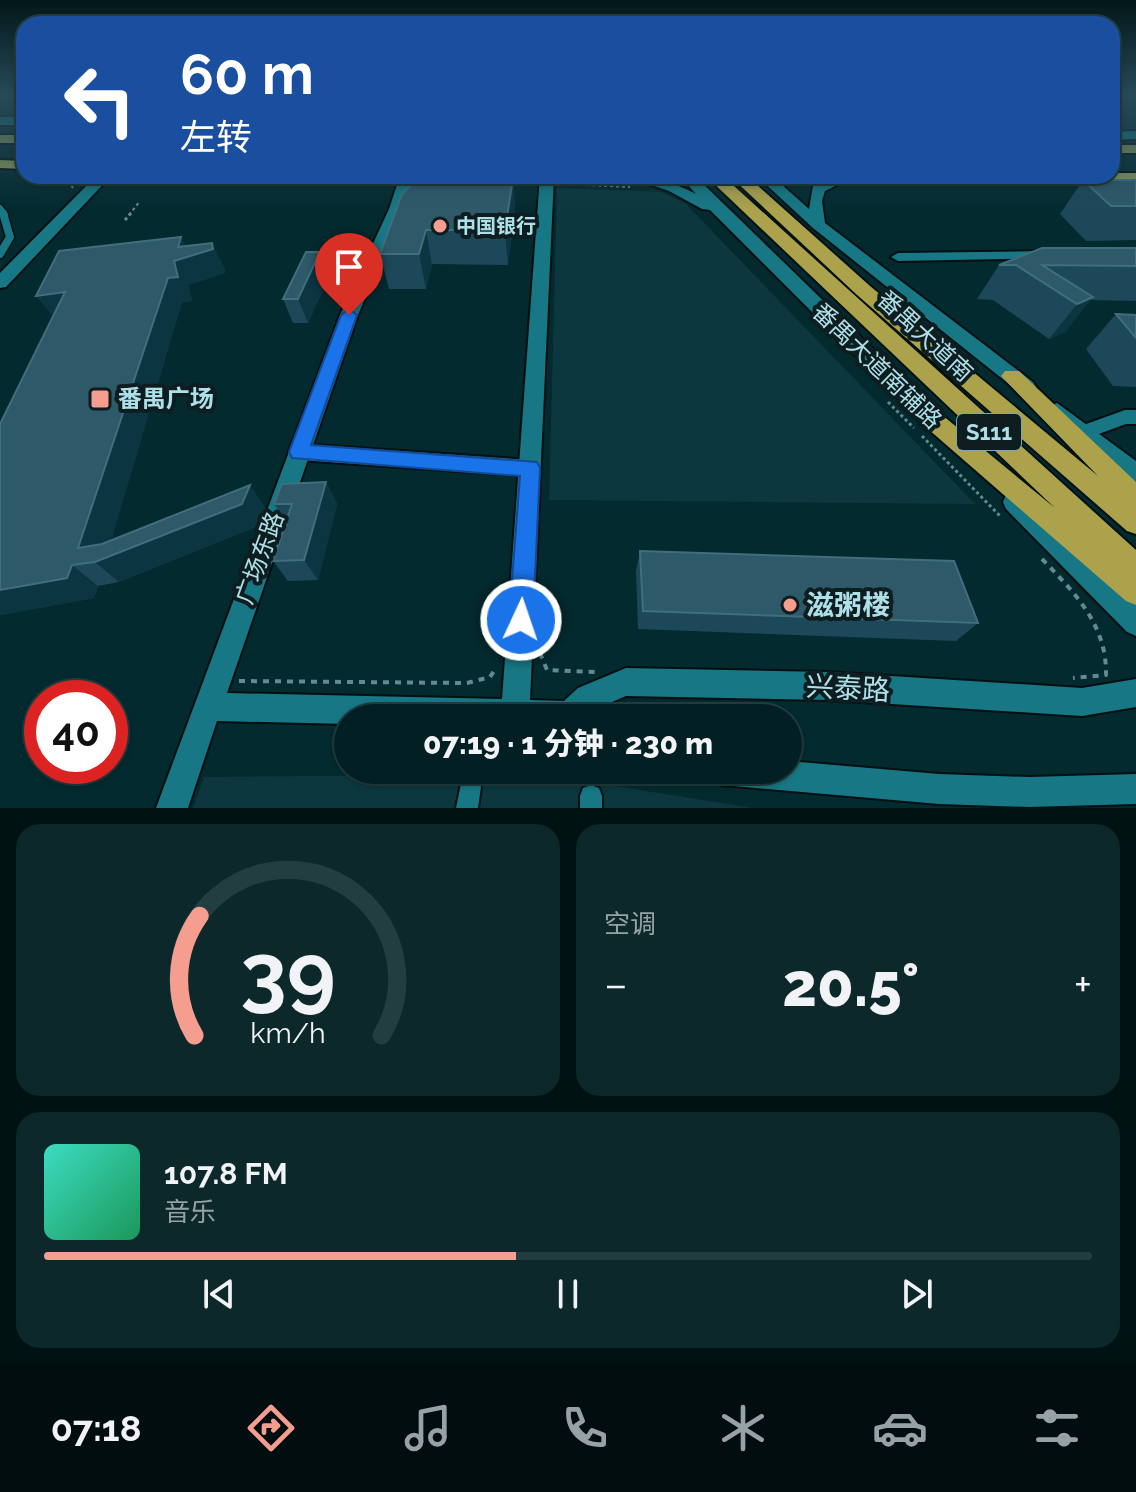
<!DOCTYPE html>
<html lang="zh">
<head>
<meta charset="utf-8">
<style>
	body { margin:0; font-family:Raleway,"Noto Sans SC",sans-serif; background:#0c282b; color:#f1f3f6; height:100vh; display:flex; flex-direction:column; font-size:30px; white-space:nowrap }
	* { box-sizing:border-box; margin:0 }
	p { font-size:26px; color:#96a3a6 }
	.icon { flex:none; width:44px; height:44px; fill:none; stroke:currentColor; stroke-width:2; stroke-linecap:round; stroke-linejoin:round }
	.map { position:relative; height:808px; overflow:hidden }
	.sheet { display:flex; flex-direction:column; gap:16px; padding:16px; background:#011213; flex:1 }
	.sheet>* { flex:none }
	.top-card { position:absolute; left:16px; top:16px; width:1104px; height:168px; border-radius:24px; box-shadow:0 2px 6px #0004,0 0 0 2px #233e41; background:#1a4fa0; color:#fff; overflow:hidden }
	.speed { position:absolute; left:24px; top:680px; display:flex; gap:16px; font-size:40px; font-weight:700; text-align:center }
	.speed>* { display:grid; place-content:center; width:104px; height:104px; border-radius:50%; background:#022023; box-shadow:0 2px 6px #0004,0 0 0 2px #233e41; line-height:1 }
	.speed .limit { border:12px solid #d22; background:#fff; color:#111 }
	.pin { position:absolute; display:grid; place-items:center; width:68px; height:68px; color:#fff; margin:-82px -34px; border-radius:50% 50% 50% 0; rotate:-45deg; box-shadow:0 0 8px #0007 }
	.pin .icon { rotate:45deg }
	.me { position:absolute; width:88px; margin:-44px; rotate:3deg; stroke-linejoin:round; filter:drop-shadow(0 0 6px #0008) }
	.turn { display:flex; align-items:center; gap:28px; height:168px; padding:0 32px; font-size:36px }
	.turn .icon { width:104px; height:104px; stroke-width:2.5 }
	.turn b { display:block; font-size:56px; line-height:68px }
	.big { font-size:60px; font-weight:800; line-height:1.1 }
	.sheet .card { flex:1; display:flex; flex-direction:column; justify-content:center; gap:12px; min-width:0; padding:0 28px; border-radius:24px; background:#0c282b }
	.sheet .dial { align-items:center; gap:0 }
	.dial svg { height:208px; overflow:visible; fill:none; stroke:#233e41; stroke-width:7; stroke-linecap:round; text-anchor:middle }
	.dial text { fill:#f1f3f6; stroke:none }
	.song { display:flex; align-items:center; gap:24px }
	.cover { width:96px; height:96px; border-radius:12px; background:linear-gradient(135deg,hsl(170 70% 55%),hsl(150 70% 35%)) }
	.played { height:8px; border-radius:4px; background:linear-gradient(90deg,#f59d8e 45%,#233e41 45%) }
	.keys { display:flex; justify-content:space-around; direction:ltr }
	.heat { display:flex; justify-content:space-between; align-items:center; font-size:44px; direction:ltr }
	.sheet .tiles { flex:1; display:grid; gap:16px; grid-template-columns:1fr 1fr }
	.card:last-child { grid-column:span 2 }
	.trip { position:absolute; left:334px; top:704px; width:468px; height:80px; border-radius:40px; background:#022023; box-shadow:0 2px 6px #0004,0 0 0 2px #233e41; font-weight:800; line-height:80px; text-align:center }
	.tab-bar { display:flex; height:128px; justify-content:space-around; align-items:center; background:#010d0e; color:#96a3a6 }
	.tab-bar .icon { width:56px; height:56px }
	.tab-bar .current { color:#f59d8e }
	.tab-bar b { font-size:36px; color:#f1f3f6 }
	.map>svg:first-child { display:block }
	.built { fill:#0c373e }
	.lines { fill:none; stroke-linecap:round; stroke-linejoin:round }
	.service-far1-casing { stroke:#031012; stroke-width:9 }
	.service-casing { stroke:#031012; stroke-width:11 }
	.pedestrian-casing { stroke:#031012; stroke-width:4 }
	.minor-casing { stroke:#031012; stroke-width:4 }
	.tertiary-casing { stroke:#031012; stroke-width:4 }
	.secondary-casing { stroke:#031012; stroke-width:4 }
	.primary-casing { stroke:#031012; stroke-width:4 }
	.trunk-casing { stroke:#031012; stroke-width:4 }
	.path-far2 { stroke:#5f8c93; stroke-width:2; stroke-dasharray:3 3; stroke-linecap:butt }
	.path-far1 { stroke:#5f8c93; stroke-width:3; stroke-dasharray:3 3; stroke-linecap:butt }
	.path { stroke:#5f8c93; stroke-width:4; stroke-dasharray:6 6; stroke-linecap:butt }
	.service-far1 { stroke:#177784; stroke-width:6 }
	.service { stroke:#177784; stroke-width:8 }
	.pedestrian { fill:#177784; fill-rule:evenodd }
	.minor { fill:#177784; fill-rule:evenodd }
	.tertiary { fill:#177784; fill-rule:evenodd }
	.secondary { fill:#177784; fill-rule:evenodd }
	.primary { fill:#87975a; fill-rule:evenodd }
	.trunk { fill:#aca24c; fill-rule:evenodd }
	.wall { fill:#1d485a }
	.shaded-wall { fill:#0c3542 }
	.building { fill:#2d5969; stroke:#416e7d; stroke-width:2 }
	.route { fill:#1a73e8; stroke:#114b97; stroke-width:2 }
	.poi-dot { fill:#f59d8e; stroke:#0e1d20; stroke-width:3 }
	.labels { text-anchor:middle; stroke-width:8; stroke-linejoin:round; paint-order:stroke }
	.far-poi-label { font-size:20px; font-weight:bold; fill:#aee0e9; stroke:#0e1d20; text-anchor:start }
	.shield { fill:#0e1d20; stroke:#7ea6ad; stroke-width:2 }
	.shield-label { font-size:22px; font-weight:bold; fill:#aee0e9 }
	.street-label { font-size:24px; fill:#aee0e9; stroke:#0e1d20 }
	.poi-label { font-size:24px; font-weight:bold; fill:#aee0e9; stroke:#0e1d20; text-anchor:start }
	.near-poi-label { font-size:28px; font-weight:bold; fill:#aee0e9; stroke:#0e1d20; text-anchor:start }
	.near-street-label { font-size:28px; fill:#aee0e9; stroke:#0e1d20 }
</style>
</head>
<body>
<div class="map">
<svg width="1136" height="808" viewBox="0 0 1136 808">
	<rect width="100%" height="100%" fill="#032a2f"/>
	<!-- built -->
	<path class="built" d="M557,188l104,4 25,12 289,300 -426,-4z
		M540,774l213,34h-560l11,-31z"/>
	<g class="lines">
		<!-- service-far1 casing -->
		<g class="service-far1-casing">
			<path id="service-far1" d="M0,208l5,7"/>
		</g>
		<!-- service casing -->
		<g class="service-casing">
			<path id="service" d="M0,254l10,-17 -7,-24"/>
		</g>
		<!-- pedestrian casing -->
		<g class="pedestrian-casing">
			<path id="pedestrian" d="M470,776l8,3 3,8 -3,21h-22l6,-29z
				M591,785l8,3 3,8v12h-22v-12l3,-8z"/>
		</g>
		<!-- minor casing -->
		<g class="minor-casing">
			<path id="minor" d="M1047,251l5,1v6l-154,3 -7,-4 7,-4z
				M1125,410h11v14h-10l-41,15 -7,-2 -2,-5 2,-5z
				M299,444l231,16 7,2 3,6 -3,6 -7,2 -231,-16 -7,-3 -3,-5 3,-5z"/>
		</g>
		<!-- tertiary casing -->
		<g class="tertiary-casing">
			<path id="tertiary" d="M96,176h15l-105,111 -6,1v-15z
				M400,176h14l-11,33 -45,106 -131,378 275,6 38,-523h14l-24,524 34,1 14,-13 48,-20 202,4 254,16 54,-9v28l-54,9 -254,-16 -202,-4 -28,12 -11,10h-239v6l-131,-3 -29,87h-32l184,-493 49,-106z
				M788,761l151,13 90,3 107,-3v30l-107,3 -90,-3 -217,-19 -11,-4 -4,-11h81z"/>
		</g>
		<!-- secondary casing -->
		<g class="secondary-casing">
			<path id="secondary" d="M0,117h24v8h-24z
				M1136,131v8l-24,1v-8z
				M626,176c26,0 47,6 70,18l-16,-18h15l253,246 3,6 -3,6h-14l-224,-224 -8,-1 -33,-18z
				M757,176h15l37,33 4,-23 20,-10h217l-6,5 -203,2 -16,8 -3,10 3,22 208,159 3,5 -3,5h-14l-206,-164z
				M1057,403l79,58v21l-8,-3 -78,-63 -3,-5 3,-5z
				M1014,492l8,3 114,110v31l-9,-4 -121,-123 -3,-7 3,-7z"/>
		</g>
		<!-- primary casing -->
		<g class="primary-casing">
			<path id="primary" d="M0,135h24v8h-24z
				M1112,145h24v8h-24z
				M0,160l24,1v8l-24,-1z
				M1112,173h24v8l-94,-1 -7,-4h77z"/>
		</g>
		<!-- trunk casing -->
		<g class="trunk-casing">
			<path id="trunk" d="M706,176h17l413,374v55l-10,-4 -206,-179 -3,-6 3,-6 8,-3 8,3 119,98z
				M730,176h17l123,110 228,190 -97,-100 4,-5h14l117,111v52l-9,-3 -271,-237z"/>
		</g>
		<!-- path-far2 -->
		<path class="path-far2" d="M65,176l8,12
			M510,183l20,1
			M562,184l68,3
			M129,215l11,-14"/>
		<!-- path-far1 -->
		<path class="path-far1" d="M125,220l6,-7
			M888,402l26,26
			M922,436l78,80"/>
		<!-- path -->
		<path class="path" d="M1042,559c33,34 65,66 64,116l-33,3
			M540,653l7,17 50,2
			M239,681l228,2 23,-6 6,-9"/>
		<!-- service-far1 -->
		<use href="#service-far1" class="service-far1"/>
		<!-- service -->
		<use href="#service" class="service"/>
		<!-- pedestrian -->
		<use href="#pedestrian" class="pedestrian"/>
		<!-- minor -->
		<use href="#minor" class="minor"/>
		<!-- tertiary -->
		<use href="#tertiary" class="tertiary"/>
		<!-- secondary -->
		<use href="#secondary" class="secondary"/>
		<!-- primary -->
		<use href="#primary" class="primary"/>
		<!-- trunk -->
		<use href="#trunk" class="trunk"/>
	</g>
	<!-- wall -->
	<path class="wall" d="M513,178l2,33 -7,54 -76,-1 -6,25h-37l-9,-35z
		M1083,180h53v60l-50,1 -26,-27z
		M186,246l38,21 1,6 -37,12 4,16 -10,1 -71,238 154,-33 -7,19 -139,56 -21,4 -4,12 -94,17 53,-298z
		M1136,248v53l-46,-1 -25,32 -16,7 -56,-39 -16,-1 22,-34z
		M329,276l-21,47h-15l-10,-24z
		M1116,314l20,1v72l-23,-1 -27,-37z
		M326,482l11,22 -19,76 -30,1 -15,-20 13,-39 -12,-18z
		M640,551l338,72 -22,18 -318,-12 -2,-58z"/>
	<!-- shaded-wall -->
	<path class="shaded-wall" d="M513,178l2,33 -7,54 -3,-35z
		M426,230l6,34 -6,25 -7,-35z
		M181,237l10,19 21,-13 12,24 1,6 -37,12 4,16 -10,1 -76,256 144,-73 15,22 -7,19 -139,56 -41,-34 96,-287z
		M320,252l9,24 -21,47 -10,-24z
		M65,292l-9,28 -20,-24z
		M1093,297l-28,35 -16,7 28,-35z
		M326,482l11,22 -19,76 -14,-20z
		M72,565l26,21 -4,12 -94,17v-25z"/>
	<!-- building -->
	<path class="building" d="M431,176l82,2 -8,52h-79l-7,24h-39l22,-60 10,-10z
		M1083,180h53v26h-25z
		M181,237l-3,10 34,-4 1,6 -39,12 4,16 -10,1 -90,270 24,-4 148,-59 -8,19 -147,58 -23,3 -5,13 -67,12v-166l65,-132 -29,4 23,-45z
		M1042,248h94v18l-94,-1 51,32 -16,7 -61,-39h-17z
		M306,252h14l-22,47h-15z
		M1116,314l20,1v23z
		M326,482l-22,78 -31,1 19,-57h-18l8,-20z
		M640,551l314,10 24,62 -335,-12z"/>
	<!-- sky -->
	<linearGradient id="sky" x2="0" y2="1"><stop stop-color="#02171a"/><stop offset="0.46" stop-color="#284a58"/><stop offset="1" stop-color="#284a58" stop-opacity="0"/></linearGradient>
	<rect width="1136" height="209" fill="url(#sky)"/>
	<!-- route -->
	<path class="route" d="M349,309l8,6 -46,130 226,17 3,6 -7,152 -4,8 -8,3 -8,-3 -4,-8 11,-144 -228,-18 -3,-6 52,-137z"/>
	<!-- markers -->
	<g class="poi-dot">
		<circle cx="440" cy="226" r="8"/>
		<rect x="90" y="389" width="20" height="20" rx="4"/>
		<circle cx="790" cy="605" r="8"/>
	</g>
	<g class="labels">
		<!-- far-poi labels -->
		<g class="far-poi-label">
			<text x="456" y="233">中国银行</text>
		</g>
		<!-- shield labels -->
		<rect class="shield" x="957" y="414" width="64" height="36" rx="6"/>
		<g class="shield-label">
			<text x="989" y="440">S111</text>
		</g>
		<!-- street labels -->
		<g class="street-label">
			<text transform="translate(925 336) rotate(43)" y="8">番禺大道南</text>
			<text transform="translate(877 366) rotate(44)" y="8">番禺大道南辅路</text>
			<text transform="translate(260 558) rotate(-70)" y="8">广场东路</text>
		</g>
		<!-- poi labels -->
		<g class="poi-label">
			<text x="118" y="407">番禺广场</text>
		</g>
		<!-- near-poi labels -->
		<g class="near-poi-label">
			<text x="806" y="615">滋粥楼</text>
		</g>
		<!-- near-street labels -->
		<g class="near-street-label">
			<text transform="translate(848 688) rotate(3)" y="10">兴泰路</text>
		</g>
	</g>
</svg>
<div class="speed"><div class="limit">40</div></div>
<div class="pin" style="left:349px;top:315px;background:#d93025"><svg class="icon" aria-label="arrive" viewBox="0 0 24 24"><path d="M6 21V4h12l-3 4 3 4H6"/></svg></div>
<svg class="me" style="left:521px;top:620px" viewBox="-20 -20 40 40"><circle r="17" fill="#1a73e8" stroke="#fff" stroke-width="3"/><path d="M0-11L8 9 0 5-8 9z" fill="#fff"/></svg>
<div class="trip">07:19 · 1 分钟 · 230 m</div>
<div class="top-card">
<div class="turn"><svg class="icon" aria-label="left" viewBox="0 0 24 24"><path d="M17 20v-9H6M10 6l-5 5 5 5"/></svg><div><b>60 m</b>左转</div></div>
</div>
</div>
<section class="sheet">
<div class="tiles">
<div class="card dial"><svg viewBox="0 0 100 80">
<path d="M14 69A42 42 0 1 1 86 69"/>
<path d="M14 69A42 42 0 0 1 16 23" stroke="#f59d8e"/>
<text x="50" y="56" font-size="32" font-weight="700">39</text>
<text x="50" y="72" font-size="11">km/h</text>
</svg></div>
<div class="card"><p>空调</p>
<div class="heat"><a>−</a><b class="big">20.5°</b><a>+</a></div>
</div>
<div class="card">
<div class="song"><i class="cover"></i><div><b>107.8 FM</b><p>音乐</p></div></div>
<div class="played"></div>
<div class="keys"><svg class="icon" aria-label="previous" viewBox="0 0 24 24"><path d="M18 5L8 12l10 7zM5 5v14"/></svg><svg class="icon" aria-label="pause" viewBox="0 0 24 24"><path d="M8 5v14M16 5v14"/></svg><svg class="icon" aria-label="next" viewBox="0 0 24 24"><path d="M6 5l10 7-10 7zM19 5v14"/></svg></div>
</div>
</div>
</section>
<nav class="tab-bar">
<b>07:18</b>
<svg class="icon current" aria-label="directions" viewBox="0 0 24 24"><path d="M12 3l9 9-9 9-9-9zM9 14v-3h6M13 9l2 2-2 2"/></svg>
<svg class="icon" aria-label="music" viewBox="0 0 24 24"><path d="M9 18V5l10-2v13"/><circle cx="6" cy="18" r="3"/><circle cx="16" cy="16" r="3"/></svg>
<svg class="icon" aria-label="phone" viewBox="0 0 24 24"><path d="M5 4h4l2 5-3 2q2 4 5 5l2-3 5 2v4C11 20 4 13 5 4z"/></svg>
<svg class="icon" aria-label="climate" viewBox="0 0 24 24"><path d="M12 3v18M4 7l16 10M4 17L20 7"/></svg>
<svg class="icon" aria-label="car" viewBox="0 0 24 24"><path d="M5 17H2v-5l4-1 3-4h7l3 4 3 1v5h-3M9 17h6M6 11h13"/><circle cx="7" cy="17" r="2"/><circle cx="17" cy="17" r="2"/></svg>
<svg class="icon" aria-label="filters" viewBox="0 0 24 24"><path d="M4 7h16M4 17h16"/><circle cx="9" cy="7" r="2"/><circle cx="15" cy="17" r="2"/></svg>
</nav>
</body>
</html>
